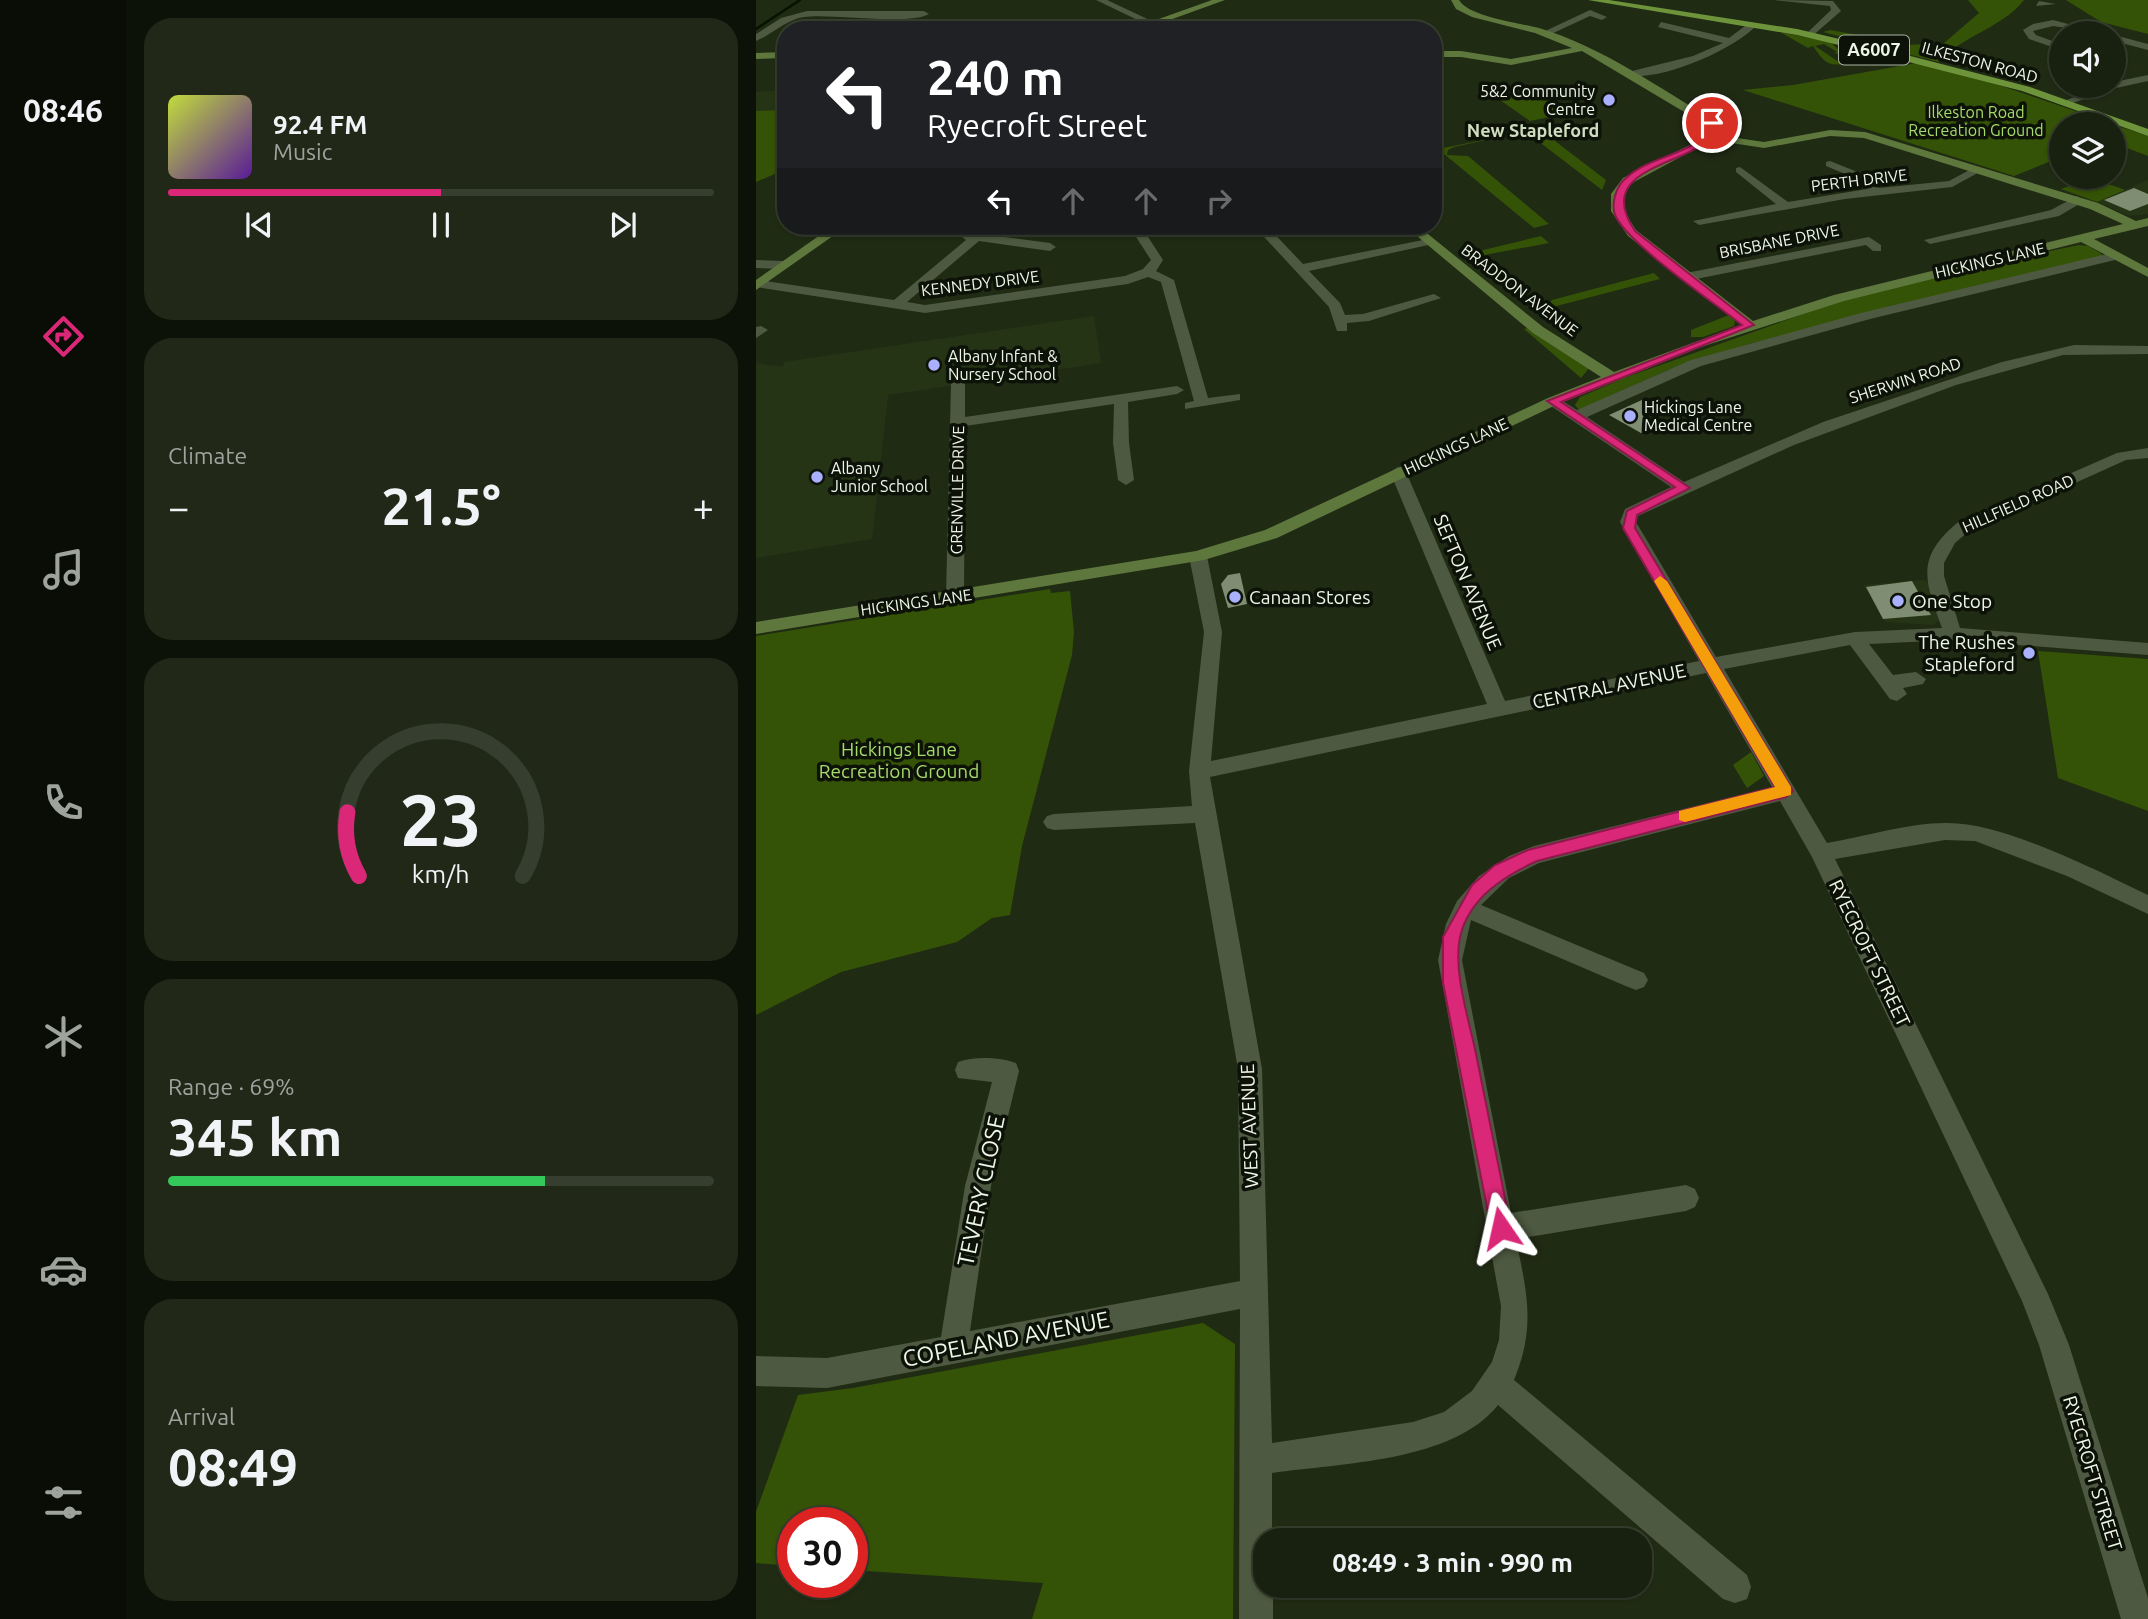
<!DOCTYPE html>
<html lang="en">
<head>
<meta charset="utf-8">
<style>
	body { margin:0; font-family:Ubuntu,sans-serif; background:#212818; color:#f1f3f6; height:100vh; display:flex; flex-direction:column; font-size:26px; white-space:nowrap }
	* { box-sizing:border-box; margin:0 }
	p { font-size:23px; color:#9fa39e }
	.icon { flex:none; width:38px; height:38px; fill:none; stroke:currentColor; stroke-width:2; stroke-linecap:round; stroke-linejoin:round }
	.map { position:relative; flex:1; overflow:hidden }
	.drawer { display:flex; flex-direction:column; gap:18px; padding:18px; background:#0d1208; width:630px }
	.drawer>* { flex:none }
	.guide { position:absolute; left:21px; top:21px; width:665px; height:214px; border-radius:28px; box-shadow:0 2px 5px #0004,0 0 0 2px #363e2f; background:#202124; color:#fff; overflow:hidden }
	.controls { position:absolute; left:1293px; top:21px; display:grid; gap:14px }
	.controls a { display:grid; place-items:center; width:77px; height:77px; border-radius:50%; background:#18200f; box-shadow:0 2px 5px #0004,0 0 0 2px #363e2f; font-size:35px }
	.speed { position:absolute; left:21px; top:1507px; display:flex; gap:14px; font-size:35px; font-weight:700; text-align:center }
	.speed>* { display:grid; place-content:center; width:91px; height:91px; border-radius:50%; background:#18200f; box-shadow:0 2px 5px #0004,0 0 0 2px #363e2f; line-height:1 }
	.speed .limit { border:10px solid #d22; background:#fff; color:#111 }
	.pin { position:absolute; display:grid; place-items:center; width:60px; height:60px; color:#fff; margin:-30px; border:4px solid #fff; border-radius:50%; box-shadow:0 2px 7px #0007 }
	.me { position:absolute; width:77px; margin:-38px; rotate:349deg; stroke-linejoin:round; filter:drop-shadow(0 0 5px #0008) }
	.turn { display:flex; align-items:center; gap:24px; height:147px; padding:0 35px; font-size:32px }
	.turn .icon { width:91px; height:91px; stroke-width:2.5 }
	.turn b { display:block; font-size:49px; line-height:60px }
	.lanes { display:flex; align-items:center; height:66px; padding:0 35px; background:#0003; justify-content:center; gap:35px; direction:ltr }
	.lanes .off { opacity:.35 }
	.big { font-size:52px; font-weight:700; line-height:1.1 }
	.drawer .card { flex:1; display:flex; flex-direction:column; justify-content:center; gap:10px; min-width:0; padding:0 24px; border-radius:28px; background:#212818 }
	.drawer .dial { align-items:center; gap:0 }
	.dial svg { height:182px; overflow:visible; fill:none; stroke:#363e2f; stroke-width:7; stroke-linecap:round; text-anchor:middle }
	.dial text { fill:#f1f3f6; stroke:none }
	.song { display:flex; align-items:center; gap:21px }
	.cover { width:84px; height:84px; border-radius:10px; background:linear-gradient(135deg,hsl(70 70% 55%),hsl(270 70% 35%)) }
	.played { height:7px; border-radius:4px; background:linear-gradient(90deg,#db2777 50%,#363e2f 50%) }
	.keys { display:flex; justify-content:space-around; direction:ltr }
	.heat { display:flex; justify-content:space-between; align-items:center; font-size:38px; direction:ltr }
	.charge { height:10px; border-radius:5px; background:linear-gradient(90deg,#34c759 69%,#363e2f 0) }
	.trip { position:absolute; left:497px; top:1528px; width:399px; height:70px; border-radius:28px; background:#18200f; box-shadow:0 2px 5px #0004,0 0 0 2px #363e2f; font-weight:700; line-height:70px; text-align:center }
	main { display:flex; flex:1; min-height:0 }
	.tab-bar { display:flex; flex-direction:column; width:126px; justify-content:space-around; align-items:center; background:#0a0d06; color:#9fa39e }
	.tab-bar .icon { width:49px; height:49px }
	.tab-bar .active { color:#db2777 }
	.tab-bar b { font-size:32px; color:#f1f3f6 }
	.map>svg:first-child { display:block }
	.built { fill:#263416 }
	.green { fill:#355306 }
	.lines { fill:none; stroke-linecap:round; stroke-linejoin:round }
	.stream { stroke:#071200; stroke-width:2.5 }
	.building { fill:#7f8d72 }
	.street { fill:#4d5940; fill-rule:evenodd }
	.secondary { fill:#5e773d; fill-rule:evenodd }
	.primary { fill:#6e943b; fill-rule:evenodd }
	.route { fill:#db2777; stroke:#8e194d; stroke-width:2 }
	.slow { fill:#f59e0b }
	.poi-dot { fill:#a9b0fc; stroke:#0d1208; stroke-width:2.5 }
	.labels { text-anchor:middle; stroke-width:7; stroke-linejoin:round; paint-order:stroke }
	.far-street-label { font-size:16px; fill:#eef6e7; stroke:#0d1208 }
	.far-poi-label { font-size:16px; fill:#eef6e7; stroke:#0d1208; text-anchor:start }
	.far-park-label { font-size:16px; fill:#a7da6c; stroke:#0d1208 }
	.shield { fill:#0d1208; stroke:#aab2a4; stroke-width:2 }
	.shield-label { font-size:18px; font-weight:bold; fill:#eef6e7 }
	.far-neighbourhood-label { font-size:18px; font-weight:bold; fill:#ceddc0; stroke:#0d1208 }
	.street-label { font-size:19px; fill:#eef6e7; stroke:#0d1208 }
	.poi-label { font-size:19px; fill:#eef6e7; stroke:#0d1208; text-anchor:start }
	.park-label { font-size:19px; fill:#a7da6c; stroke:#0d1208 }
	.near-street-label { font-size:23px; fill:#eef6e7; stroke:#0d1208 }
</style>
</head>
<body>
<main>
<nav class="tab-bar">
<b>08:46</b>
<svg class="icon active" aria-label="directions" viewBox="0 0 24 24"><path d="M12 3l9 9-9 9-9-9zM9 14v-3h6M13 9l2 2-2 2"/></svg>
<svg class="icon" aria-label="music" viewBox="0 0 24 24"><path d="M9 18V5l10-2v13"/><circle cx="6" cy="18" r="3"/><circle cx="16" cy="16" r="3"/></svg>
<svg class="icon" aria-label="phone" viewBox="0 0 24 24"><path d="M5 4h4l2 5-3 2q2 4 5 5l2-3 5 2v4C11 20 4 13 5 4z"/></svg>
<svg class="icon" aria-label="climate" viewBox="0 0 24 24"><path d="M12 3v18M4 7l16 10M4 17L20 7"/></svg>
<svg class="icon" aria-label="car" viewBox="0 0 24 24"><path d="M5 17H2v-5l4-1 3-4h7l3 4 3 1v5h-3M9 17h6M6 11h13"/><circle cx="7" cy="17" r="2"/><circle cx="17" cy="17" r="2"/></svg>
<svg class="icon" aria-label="filters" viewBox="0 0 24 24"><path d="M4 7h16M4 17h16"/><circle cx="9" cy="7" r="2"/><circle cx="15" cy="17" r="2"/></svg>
</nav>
<section class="drawer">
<div class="card">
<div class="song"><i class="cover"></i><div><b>92.4 FM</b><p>Music</p></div></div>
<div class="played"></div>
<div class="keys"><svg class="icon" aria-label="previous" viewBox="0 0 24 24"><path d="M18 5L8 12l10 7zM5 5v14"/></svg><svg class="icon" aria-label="pause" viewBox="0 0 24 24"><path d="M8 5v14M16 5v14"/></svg><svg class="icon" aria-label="next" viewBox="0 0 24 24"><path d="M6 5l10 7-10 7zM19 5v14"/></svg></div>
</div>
<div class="card"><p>Climate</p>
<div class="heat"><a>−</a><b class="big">21.5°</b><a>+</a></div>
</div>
<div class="card dial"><svg viewBox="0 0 100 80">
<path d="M14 69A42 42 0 1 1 86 69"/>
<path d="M14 69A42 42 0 0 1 9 41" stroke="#db2777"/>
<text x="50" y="56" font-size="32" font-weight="700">23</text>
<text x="50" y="72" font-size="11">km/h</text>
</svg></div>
<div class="card"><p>Range · 69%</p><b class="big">345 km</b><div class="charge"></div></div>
<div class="card"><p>Arrival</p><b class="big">08:49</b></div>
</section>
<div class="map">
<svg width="1392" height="1619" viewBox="0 0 1392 1619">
	<rect width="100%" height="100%" fill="#202b14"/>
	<!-- built -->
	<path class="built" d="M30,90l-1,20 -29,1v-19z
		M1392,180v34l-19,2 -32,-14z
		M338,316l7,47 -213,32 -16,144 -116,19v-195l27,4 1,-5z
		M1166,580l5,1 12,39 -6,5 -48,-3 -21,-37z"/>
	<!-- green -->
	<path class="green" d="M1212,0h56c-22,28 -62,36 -86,62l-115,-30 7,-2 45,8 3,5 12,3 54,-3 35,-30z
		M1310,0h82v34l-47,-12z
		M1024,32l50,10 16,14 -12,-3 3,-1 -13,-8 -9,2 27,18c-15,3 -21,-6 -29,-18l-5,2z
		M1161,63l85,23 111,38h-51l-1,33 -47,19 -271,-86 50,-5z
		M783,91l30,22 -39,8 -30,-21z
		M30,107v66h-9l-21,9v-71l29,-1z
		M1358,125l34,11v20l-34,-13z
		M782,128l68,52 -4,10 -77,-59z
		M767,132l-69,15 -6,3 -1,5 21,1 81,68 -15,4 -96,-79z
		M1336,178l33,12 -28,12 -36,-13z
		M785,236l8,7 -70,13 -4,-4z
		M1323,245l9,1 14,8 -2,4 -351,86 -81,26 -89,40 -4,-5 5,-8 44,-19 216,-77 129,-33z
		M898,273l6,6 -115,30 7,-9z
		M973,315l6,6 -1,5 -31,11h-12v-7z
		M772,328l62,39 -9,11 -57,-49z
		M294,589l1,4 19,-2 4,41 -2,23 -50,191 -12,69 -18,3 -35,24 -116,30 -85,43v-379z
		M1282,651l110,8v152l-90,-33z
		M995,752l13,24 -17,12 -14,-23z
		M447,1323l32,21 -2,275h-201l11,-36 -191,-13v-48h-59v44l-37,-3v-51l42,-117 55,-7z"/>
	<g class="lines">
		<!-- stream -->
		<path class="stream" d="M0,29l44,-29"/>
	</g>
	<!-- building -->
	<path class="building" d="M1378,188l14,6v10l-18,7 -26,-11z
		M888,399l18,10 -16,8 12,8 -17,8 -32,-18z
		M484,573l7,31 -19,4 -7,-24 7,-9z
		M1156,581l19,34 -48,4 -17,-32z"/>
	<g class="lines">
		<!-- street -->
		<path class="street" d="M340,0h11l49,23 -8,2z
			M1018,0l59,1 8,10 -31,27 -5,-3 26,-25 -1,-4z
			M1283,1l17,3 -20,2z
			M834,10l17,7 -5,3 -12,-4 -41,19 -8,-2z
			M51,11h117l5,3c-20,12 -98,-1 -125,3 -19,3 -31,17 -48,24v-7l25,-16z
			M638,20l-3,5 -143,5 4,-3z
			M1297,20l49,13 -49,-7 -20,5 3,4 19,7 -3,5 -23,-8 -6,-9 10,-6z
			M905,22l68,16 20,-15 8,2c-24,25 -93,55 -129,51v-4l65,-16 30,-13 -65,-16z
			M1358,35l34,9v6l-34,-9z
			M1392,75v6l-32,7 -52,18 -5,-3 44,-17h11v-4z
			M1074,161l35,14 14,13 70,-7 26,-14 10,2 -33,18 -107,12 -146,26 -6,-4 83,-17 -40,-32v-4l4,-1 48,35 79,-13 -10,-10 -31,-13v-4z
			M1321,196l6,4 -2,3 -22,13 -129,28 -6,-4 127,-30z
			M373,226h12l22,34 -7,11 18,9 34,118 32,-4v6l-55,9v-6l9,-2 -33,-119 -13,-5 -20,7 -203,29 -169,-26 2,-7 136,20 72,-60 -5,-4 6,-4 83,11 6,4 -6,4 -71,-10 -72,61 18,3 200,-29 18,-7 8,-9z
			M498,226h13l36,38 130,-26v6l-124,27 31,32 5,12 18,-1 71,-20 7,4 -72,23 -22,2v8h-10l-8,-24z
			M1113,237l12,8v6h-8l-7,-6 -180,36 -7,-4 7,-4z
			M1359,252l6,4 -2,3 -249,60 -169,47 -114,51 97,65 139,-60 179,-60 72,-17 74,1v8l-85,1 -107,30 -162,60 -156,71 -2,6 80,135 139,-25 87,-4c-17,-46 -27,-70 15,-105l160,-70 31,-5v10l-22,2 -157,71 -14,12 -11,20v13l16,52 188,15v12l-195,-15 -84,4 24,31 23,-3 10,7 -3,5 -20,4 4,6 -10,7 -7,-2 -40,-54 -126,24 103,174c35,-6 86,-21 121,-20 56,0 148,47 200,72v19l-81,-38 -92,-35 -30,-1 -110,19 213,435 21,51 79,253v21h-27l-82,-274 -17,-44 -210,-444 -32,-56 -241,62 -30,15 -28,27 163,68 4,7 -4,7 -8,3 -8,-3 -157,-67 -9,40 49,253 175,-28 9,4 4,9 -4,9 -9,4 -170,28c11,55 20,87 -2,141l233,195 4,12 -4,12 -12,4 -12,-4 -225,-194c-45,57 -157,58 -226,68v67h-7v46h8v33h-34l1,-310 -413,79 -71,-2v-30l71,2 114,-21 24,-151 27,-104 -34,-4 -3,-8 3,-8c16,-6 42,-5 58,1l3,8 -28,115 -21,145 270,-50 -2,-212 -43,-246 -141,7 -7,-2 -4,-6 4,-6 7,-2 138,-8 -3,-35 15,-139 -15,-76 3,-4h12l3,4 15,76 -11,129 276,-57 -97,-232 8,-5 8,5 99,229 194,-40 -79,-139 5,-13 46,-22 -123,-83v-6h10l19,12 114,-50 170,-47zM950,673l66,114 -238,59 -25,10 -30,20 -22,25 -11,23 -8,36 63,346 -2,34 -7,22 -20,29 -28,21 -31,10 -141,21 -10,-374 -52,-292z
			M0,260l27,1 6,4 -6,4 -27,-1z
			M5,326l7,4 -12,8v-11z
			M202,380l7,4v33l212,-31 7,4 -7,4 -49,8 1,41 5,37 -8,5 -8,-5 -5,-37 1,-39 -149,22 -1,170 -9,6 -9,-6 5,-212z"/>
		<!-- secondary -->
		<path class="secondary" d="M456,0h13l-83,30h-14z
			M695,0h8c10,17 61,23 80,28 63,19 119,59 176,93l2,14 47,7 66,-12 35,2 233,71 38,18 12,-3v8l-54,13 54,29v9l-67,-35 -237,59 -143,46 -143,57 -281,134 -73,22 -448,74v-12l440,-71 69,-21 283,-132 53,-21 -68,-44 -128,-107h13l125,101 71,45 127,-47 -113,-89 -17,-25v-17l12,-16 77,-38 8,-8 -2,-7 -124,-74 -71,14 -50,-8h-28v-6h28l50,8 61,-11 -37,-15 -63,-16 -16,-8zM1074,136l34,2 226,71 33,15 -289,71 -81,26 -117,-91c-11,-17 -19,-29 -4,-47l80,-43 52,8z
			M30,52v6l-30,1v-6z
			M77,226h14l-91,64v-10z"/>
		<!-- primary -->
		<path class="primary" d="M832,0h21l188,29 102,24 131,34 118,42v7l-126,-45 -125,-32 -100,-24z"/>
	</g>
	<!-- route -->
	<path class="route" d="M953,121h5l4,11c-29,35 -127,34 -83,99l119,94 -193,77 129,86 -53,27 -2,13 158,263 -7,6 -249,64c-33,15 -68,37 -77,76 -7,33 8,80 15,112 12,60 24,119 36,179l-3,7 -7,3 -7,-3 -3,-7 -48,-245v-46l29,-52 23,-20 33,-15 247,-63 -152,-259 4,-17 48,-24 -128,-86 195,-76c-30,-24 -111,-79 -126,-108 -6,-12 0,-31 10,-39 24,-22 61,-22 83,-46z"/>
	<!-- slow -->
	<path class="slow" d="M904,576l7,5 124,206v8l-106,27 -6,-2v-9l96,-24 -121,-206z"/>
	<!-- markers -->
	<g class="poi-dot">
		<circle cx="853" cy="100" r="7"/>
		<circle cx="178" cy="365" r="7"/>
		<circle cx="874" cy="416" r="7"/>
		<circle cx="61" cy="477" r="7"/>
		<circle cx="479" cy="597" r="7"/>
		<circle cx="1142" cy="601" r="7"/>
		<circle cx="1273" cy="653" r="7"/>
	</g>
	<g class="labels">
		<!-- far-street labels -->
		<g class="far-street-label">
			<text transform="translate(1224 62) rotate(15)" y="6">ILKESTON ROAD</text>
			<text transform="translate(1103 180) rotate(-7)" y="6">PERTH DRIVE</text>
			<text transform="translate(1023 241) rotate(-11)" y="6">BRISBANE DRIVE</text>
			<text transform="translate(1234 260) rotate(-13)" y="6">HICKINGS LANE</text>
			<text transform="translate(224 283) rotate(-7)" y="6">KENNEDY DRIVE</text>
			<text transform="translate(764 290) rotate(37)" y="6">BRADDON AVENUE</text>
			<text transform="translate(1149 380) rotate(-18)" y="6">SHERWIN ROAD</text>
			<text transform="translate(700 446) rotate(-25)" y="6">HICKINGS LANE</text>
			<text transform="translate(201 490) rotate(-89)" y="6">GRENVILLE DRIVE</text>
			<text transform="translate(1262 503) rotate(-24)" y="6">HILLFIELD ROAD</text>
			<text transform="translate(160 602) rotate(-8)" y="6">HICKINGS LANE</text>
		</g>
		<!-- far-poi labels -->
		<g class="far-poi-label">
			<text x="839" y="97" text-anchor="end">5&amp;2 Community<tspan x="839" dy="18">Centre</tspan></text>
			<text x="192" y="362">Albany Infant &amp;<tspan x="192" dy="18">Nursery School</tspan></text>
			<text x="888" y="413">Hickings Lane<tspan x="888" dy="18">Medical Centre</tspan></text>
			<text x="75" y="474">Albany<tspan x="75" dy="18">Junior School</tspan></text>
		</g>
		<!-- far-park labels -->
		<g class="far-park-label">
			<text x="1220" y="118">Ilkeston Road<tspan x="1220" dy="18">Recreation Ground</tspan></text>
		</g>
		<!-- shield labels -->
		<rect class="shield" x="1083" y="35.5" width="70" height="29" rx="5"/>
		<g class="shield-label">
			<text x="1118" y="56">A6007</text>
		</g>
		<!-- far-neighbourhood labels -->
		<g class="far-neighbourhood-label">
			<text x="777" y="137">New Stapleford</text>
		</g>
		<!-- street labels -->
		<g class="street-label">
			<text transform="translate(712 582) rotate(67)" y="7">SEFTON AVENUE</text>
			<text transform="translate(853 686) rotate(-12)" y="7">CENTRAL AVENUE</text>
			<text transform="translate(1114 953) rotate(64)" y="7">RYECROFT STREET</text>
			<text transform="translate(493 1126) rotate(-92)" y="7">WEST AVENUE</text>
			<text transform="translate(1337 1473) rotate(73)" y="7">RYECROFT STREET</text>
		</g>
		<!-- poi labels -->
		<g class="poi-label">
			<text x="493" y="604">Canaan Stores</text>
			<text x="1156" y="608">One Stop</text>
			<text x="1259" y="649" text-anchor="end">The Rushes<tspan x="1259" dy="22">Stapleford</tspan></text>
		</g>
		<!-- park labels -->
		<g class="park-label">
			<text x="143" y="756">Hickings Lane<tspan x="143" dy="22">Recreation Ground</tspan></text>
		</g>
		<!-- near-street labels -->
		<g class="near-street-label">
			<text transform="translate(225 1191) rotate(-78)" y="8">TEVERY CLOSE</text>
			<text transform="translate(250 1339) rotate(-11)" y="8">COPELAND AVENUE</text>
		</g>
	</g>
</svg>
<div class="controls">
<a><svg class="icon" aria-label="sound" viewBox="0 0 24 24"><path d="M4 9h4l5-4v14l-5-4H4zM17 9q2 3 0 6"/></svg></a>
<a><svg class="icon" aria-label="layers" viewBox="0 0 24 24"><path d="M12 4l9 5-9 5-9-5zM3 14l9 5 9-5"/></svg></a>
</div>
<div class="speed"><div class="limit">30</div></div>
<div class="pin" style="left:956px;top:123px;background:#d93025"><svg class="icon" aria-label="arrive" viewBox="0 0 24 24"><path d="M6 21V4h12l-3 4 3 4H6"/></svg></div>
<svg class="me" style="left:745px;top:1228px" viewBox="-20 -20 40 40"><path d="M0-17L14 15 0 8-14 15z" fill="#db2777" stroke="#fff" stroke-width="4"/></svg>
<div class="trip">08:49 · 3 min · 990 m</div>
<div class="guide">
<div class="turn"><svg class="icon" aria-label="left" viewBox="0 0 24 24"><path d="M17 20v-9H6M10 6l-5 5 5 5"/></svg><div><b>240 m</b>Ryecroft Street</div></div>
<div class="lanes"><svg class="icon" aria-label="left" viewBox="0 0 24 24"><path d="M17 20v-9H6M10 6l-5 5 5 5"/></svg><svg class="icon off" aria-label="ahead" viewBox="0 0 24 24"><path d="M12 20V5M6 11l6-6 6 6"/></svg><svg class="icon off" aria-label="ahead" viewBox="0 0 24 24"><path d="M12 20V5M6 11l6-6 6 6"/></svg><svg class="icon off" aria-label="right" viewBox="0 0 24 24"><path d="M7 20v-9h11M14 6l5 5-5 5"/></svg></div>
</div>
</div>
</main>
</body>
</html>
